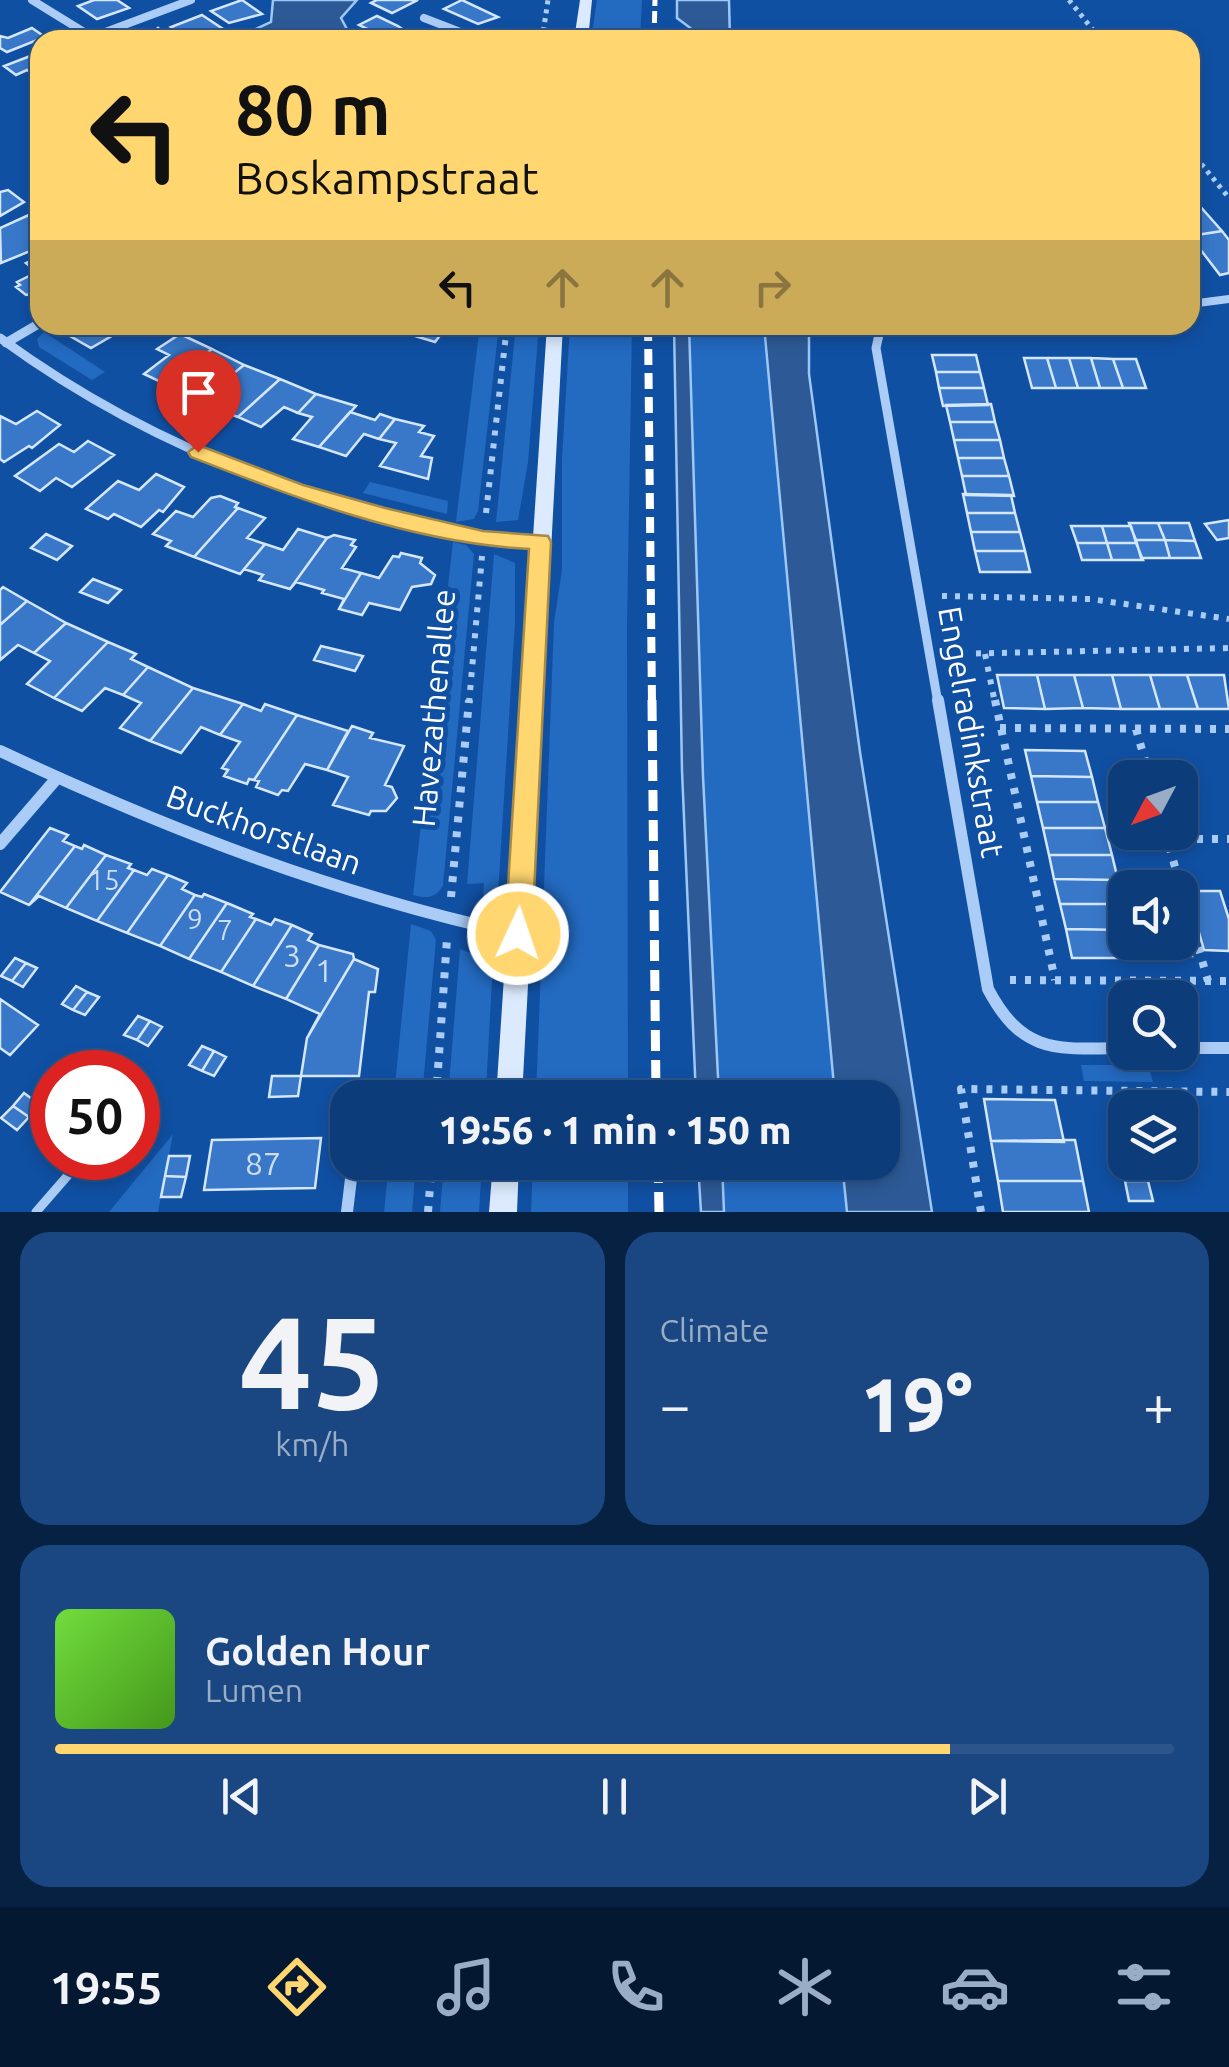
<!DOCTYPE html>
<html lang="en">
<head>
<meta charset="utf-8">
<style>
	body { margin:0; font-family:Ubuntu,sans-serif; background:#1a4781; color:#f1f3f6; height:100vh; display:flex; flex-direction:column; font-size:38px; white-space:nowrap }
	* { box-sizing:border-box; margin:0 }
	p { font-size:32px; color:#9aadc7 }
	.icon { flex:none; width:55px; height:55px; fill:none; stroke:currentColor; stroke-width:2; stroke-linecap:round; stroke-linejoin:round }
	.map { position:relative; height:1212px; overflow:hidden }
	.drawer { display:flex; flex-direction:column; gap:20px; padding:20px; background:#072143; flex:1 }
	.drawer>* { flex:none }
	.banner { position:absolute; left:30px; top:30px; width:1170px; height:305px; border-radius:30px; box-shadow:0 5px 15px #0003,0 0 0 2px #2c568b; background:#ffd66f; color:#111; overflow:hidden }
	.needle { width:65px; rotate:229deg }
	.fabs { position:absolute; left:1108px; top:760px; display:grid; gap:20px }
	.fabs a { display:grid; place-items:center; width:90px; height:90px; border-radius:20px; background:#0c3c7a; box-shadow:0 5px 15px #0003,0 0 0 2px #2c568b; font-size:50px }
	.speed { position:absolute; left:30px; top:1050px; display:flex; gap:20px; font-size:50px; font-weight:700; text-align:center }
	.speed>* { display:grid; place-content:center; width:130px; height:130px; border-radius:50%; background:#0c3c7a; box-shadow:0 5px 15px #0003,0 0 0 2px #2c568b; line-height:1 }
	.speed .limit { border:15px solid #d22; background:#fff; color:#111 }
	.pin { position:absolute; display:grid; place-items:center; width:85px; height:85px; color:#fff; margin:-102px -42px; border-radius:50% 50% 50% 0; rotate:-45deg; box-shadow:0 0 10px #0007 }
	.pin .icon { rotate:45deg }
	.me { position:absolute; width:110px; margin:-55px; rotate:3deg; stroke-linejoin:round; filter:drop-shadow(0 0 8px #0008) }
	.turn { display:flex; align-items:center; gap:35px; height:210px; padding:0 40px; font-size:45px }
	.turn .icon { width:130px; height:130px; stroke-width:2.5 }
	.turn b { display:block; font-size:70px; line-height:85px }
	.lanes { display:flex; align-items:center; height:95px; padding:0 40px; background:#0003; justify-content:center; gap:50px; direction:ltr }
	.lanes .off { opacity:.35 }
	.big { font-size:75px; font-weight:800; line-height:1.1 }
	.drawer .card { flex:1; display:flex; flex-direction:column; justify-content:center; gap:15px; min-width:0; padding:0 35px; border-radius:30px; background:#1a4781 }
	.drawer .dial { align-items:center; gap:0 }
	.dial b { font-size:130px; line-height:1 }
	.song { display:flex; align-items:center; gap:30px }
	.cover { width:120px; height:120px; border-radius:15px; background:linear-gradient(135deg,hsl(100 70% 55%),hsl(100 70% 35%)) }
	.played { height:10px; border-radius:5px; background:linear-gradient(90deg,#ffd66f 80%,#2c568b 80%) }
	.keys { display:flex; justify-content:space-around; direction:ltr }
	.heat { display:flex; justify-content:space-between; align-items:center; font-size:55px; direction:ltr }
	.drawer .tiles { flex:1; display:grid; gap:20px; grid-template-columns:1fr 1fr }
	.card:last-child { grid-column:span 2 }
	.trip { position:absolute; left:330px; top:1080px; width:570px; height:100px; border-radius:30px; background:#0c3c7a; box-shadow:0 5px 15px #0003,0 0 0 2px #2c568b; font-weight:800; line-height:100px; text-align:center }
	.dock { display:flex; height:160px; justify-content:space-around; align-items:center; background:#051831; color:#9aadc7 }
	.dock .icon { width:70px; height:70px }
	.dock .on { color:#ffd66f }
	.dock b { font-size:45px; color:#f1f3f6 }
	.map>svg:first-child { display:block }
	.green { fill:#236ac1 }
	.water { fill:#2d5a97; stroke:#9cc7f9; stroke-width:2.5 }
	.building { fill:#3978c9; stroke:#d4e7fe; stroke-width:2.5 }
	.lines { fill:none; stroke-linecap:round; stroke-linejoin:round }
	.path-far2 { stroke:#aaccf6; stroke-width:5; stroke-dasharray:4 5; stroke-linecap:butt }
	.path-far1 { stroke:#aaccf6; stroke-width:6; stroke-dasharray:5 8; stroke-linecap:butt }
	.path { stroke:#aaccf6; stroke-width:8; stroke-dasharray:6 9; stroke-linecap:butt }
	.lane { stroke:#aaccf6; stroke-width:9 }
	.street-far2 { stroke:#aaccf6; stroke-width:8 }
	.street-far1 { stroke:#aaccf6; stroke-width:9 }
	.street { stroke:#aaccf6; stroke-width:12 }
	.secondary { fill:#dbeafe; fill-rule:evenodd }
	.rail-far2 { stroke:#fff; stroke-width:5; stroke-dasharray:12 5; stroke-linecap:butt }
	.rail-far1 { stroke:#fff; stroke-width:8; stroke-dasharray:16 8; stroke-linecap:butt }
	.rail { stroke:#fff; stroke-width:9; stroke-dasharray:21 9; stroke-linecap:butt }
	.route { fill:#ffd66f; stroke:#a68b48; stroke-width:2.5 }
	.labels { text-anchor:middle; stroke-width:10; stroke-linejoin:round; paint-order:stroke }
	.number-label { font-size:28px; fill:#ceddf2 }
	.street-label { font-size:32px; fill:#fff; stroke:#1050a3 }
	.near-number-label { font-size:32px; fill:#ceddf2 }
</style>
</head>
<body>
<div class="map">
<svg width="1229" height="1212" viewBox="0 0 1229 1212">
	<rect width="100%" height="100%" fill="#1050a3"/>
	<!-- green -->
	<path class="green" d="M597,0h45l-2,40h-49z
		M480,325h19l-21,186 -4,8 -18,3z
		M516,325h23l-11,137 -10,58 -22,2z
		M570,325h62l-5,303 1,469h-92l18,-474 8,-53v-111z
		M689,325h75l71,772h-116l-16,-321z
		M44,332l61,40 -13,8 -53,-33 -2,-8z
		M370,482l78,19 -1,13 -84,-21z
		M453,542l13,3 8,9 -31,331c-6,13 -17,14 -30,10z
		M494,554l21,9v59l-17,272 -15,3 1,-14 -17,1z
		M411,924l20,7 5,9 -14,157h-10l-17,-12z
		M460,949l33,13 -7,128 -19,7h-19z
		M1081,1065h67l5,17 -69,-1z
		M173,1134l-15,78h-49z
		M389,1163h27l-4,49h-28z
		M444,1163h38l-3,49h-39z
		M533,1163h95v49h-97z
		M722,1163h120l5,49h-123z"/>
	<!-- water -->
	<path class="water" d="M273,0h84l-16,18 8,15 9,7h-126l39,-18z
		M677,0h52l1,40h-32l-5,-10 -16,-12z
		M674,325h15l14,451 16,321h-23l-14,-326z
		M764,325h45v49l51,378 72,460h-85l-5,-49 40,-1v-64l-47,-1z
		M698,1163h24l2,49h-23z"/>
	<!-- building -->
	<path class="building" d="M94,0h23l12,8 -32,11 -19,-13z
		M242,0l20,14 -33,9 -18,-12z
		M377,0h41l-26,13 -21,-10z
		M462,0l36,17 -20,7 -34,-15z
		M202,15l21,14 -32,11 -20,-13z
		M377,16l21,10 10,7 -11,7h-17l4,-3 -25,-12z
		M32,28l13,9 -38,15 -7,-4v-12l8,2z
		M158,28l17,12h-48l30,-11z
		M33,55l7,4v15l-4,2 -9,-6 -11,5 -12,-9z
		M8,190l16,12 -24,14v-24z
		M1199,205l23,26 -32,5v-30z
		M31,214l9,6v27l-39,16 -1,-35z
		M1222,231l7,9v33l-9,2 -30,-39z
		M40,257v35l-14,3 -10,-8 4,-2 -3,-3 20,-10 -11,-9z
		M62,325h29l19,12 -19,11 -35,-20z
		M400,325h48l-13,17 -40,-12z
		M180,334l32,15 -47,35 -21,-10 25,-19 -12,-6z
		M212,349l32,16 -21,17 -12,-6 -25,19 -21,-11z
		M932,355h44l4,17h-44z
		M1024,358h23l9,30h-24z
		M1047,358h22l9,30h-22z
		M1069,358h22l9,30h-22z
		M1091,358l22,1 10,29h-23z
		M1113,359h23l10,29h-23z
		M244,365l36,14 -42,38 -24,-9 22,-20 -13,-6z
		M936,372h44l4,16h-45z
		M280,379l36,15 -18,19 -14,-6 -23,20 -23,-10z
		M939,388h45l4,17 -45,1z
		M316,394l40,12 -37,41 -26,-8 19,-22 -14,-4z
		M988,404h3l4,18h-45l-4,-17z
		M37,411l23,14 -28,23 -3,-2 -25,16 -4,-3v-43l16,8z
		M350,412l25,8 5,-6 15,5 -16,20 -15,-5 -18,22 -27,-9z
		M395,419l29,7 -5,6 15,4 -13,20 11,2 -4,21 -48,-13 16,-23 -17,-4z
		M950,422h45l5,18h-46z
		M954,440h46l4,18h-46z
		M88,441l26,14 -42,32 -16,-9 -16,13 -25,-15 44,-32 15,8z
		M958,458h46l5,18h-47z
		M156,474l28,13 -21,25 -4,-2 -18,17 -27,-13 -6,5 -22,-10 32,-28 21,9z
		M962,476h47l5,20 -48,-1z
		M963,494l48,1 4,18h-48z
		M220,496l18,7 -3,4 3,1 -44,49 -28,-11 5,-5 -18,-7 23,-23 17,6 18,-19z
		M238,508l27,10 -18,20 18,6 -25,30 -46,-17z
		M967,513h48l5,19h-49z
		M1229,520v18l-12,2 -12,-16z
		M1129,523h29l7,17h-29z
		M1158,523h31l6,18 -30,-1z
		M1071,526h31l5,17h-30z
		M1102,526h29l5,17h-29z
		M298,529l29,9 -37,51 -31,-9 4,-5 -19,-6 21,-25 18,6z
		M971,532h49l5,19h-50z
		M46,534l26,12 -15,14 -26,-12z
		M334,535l21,5 -4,5 5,2 -14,21 19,5 -22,36 5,-10 -22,-6 2,-3 -28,-8 -6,7 37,-51z
		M1136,540h29l5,18h-29z
		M1165,540l30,1 6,17h-31z
		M1077,543h30l5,17h-30z
		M1107,543h29l7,17h-31z
		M975,551h50l5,21h-50z
		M401,553l21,5 -2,5 15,12 -4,9 -19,3 -12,23 -31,-7 -7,12 -23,-6 22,-36 18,5 14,-22 6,1z
		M93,579l28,11 -13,13 -28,-11z
		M3,587l24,14 -27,24v-35z
		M27,601l39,22 -32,30 -16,-8 -18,15v-35z
		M66,623l42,19 -54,56 -27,-14 23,-23 -16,-8z
		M108,642l28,12 -5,5 17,8 -25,28 -18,-7 -23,23 -28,-13z
		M321,646l42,10 -8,15 -41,-11z
		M148,667l45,21 -43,53 -30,-13 21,-25 -18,-8z
		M997,675h40l8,34 -41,-1z
		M1037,675h37l9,33 -38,1z
		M1074,675h38l9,34 -38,-1z
		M1112,675h38l10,34h-39z
		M1150,675h37l11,34h-38z
		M1187,675h37l5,34h-31z
		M193,688l50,16 -23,31 -19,-8 -20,26 -31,-12z
		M243,704l18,7 4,-7 32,11 -43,65 -5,-1 -2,5 -23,-8 4,-6 -6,-2 18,-26 -20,-7z
		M297,715l51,16 -21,39 -22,-6 -17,27 -6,-1 -4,5 -22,-8 3,-6 -5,-1z
		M352,726l21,7 -3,5 34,8 -19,39 7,2 5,11 -11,13h-15l-2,4 -36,-10 15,-28 -21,-7z
		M1025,750l60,1 7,26 -61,-1z
		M1031,776l61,1 6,25h-61z
		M1037,802h61l7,26h-62z
		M50,828l18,7 -5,6 12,5 -46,59 -29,-13z
		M1043,828h62l7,27h-63z
		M84,845l22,10 -40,53 -27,-12 -10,9 46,-59 7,3z
		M106,855l25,9 -3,4 6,2 -37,51 -31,-13z
		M1049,855h63l6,25 -64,-1z
		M152,869l16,6 -41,58 -30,-12 37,-51 13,5z
		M168,875l19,8 -5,6 13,6 -35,51 -33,-13z
		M1054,879l64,1 7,24h-65z
		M1187,891h33l9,28v32l-25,-1z
		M204,894l23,9 -38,56 -29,-13 35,-51 7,2z
		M227,903l26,11 -3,3 6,2 -35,53 -32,-13z
		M1060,904h65v26l-59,-1z
		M256,919l15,6 4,-6 17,6 -39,61 -32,-14z
		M292,925l20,9 -4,6 11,5 -33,54 -33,-13z
		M1066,929l59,1v12h10l3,16h-66z
		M1168,943h21l3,13h-20z
		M319,945l34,9 1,5 -47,79 13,-24 -34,-15z
		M15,958l11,5 -14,18 -11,-5z
		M354,959l24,10 -3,23h-6l-10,84h-58l6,-38z
		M26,963l11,5 -14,19 -11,-6z
		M76,986l11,6 -14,18 -11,-6z
		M87,992l12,5 -14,18 -12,-5z
		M0,999l38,26 -28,30 -10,-7z
		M138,1016l12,5 -13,19 -13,-5z
		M150,1021l12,6 -14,19 -11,-6z
		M202,1046l12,5 -12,20 -13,-6z
		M214,1051l12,6 -12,19 -12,-5z
		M272,1076h29l-3,20 -29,1z
		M24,1093l16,12 -11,12 -16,-11z
		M984,1099l71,1 9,42 -73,-1z
		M1131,1100h52l8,33h-11v-25h-47z
		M13,1106l16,11 -12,13 -16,-12z
		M321,1138l-6,50 -111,2 8,-50z
		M1063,1140h12l8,41h-85l-7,-40z
		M169,1156h21l-4,21 -21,-1z
		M1121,1161l23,1 4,19h-23z
		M165,1176l21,1 -5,20h-20z
		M998,1181h85l6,31h-86z
		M1125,1181h23l5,20h-24z"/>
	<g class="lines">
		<!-- path-far2 -->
		<path class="path-far2" d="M1069,0l32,40
			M542,40l6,-40
			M1190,150l39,48"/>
		<!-- path-far1 -->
		<path class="path-far1" d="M486,513l21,-188
			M942,596l148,3 139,20
			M950,654l279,-6
			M985,654l10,49
			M469,703l13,-147"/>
		<!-- path -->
		<path class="path" d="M995,700l60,280
			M1000,728l229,1
			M1136,729l14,49
			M1165,832l43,149
			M1167,839h62
			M451,897l18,-197
			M1010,980l219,1
			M436,1098l11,-159
			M428,1212l4,-50
			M981,1212l-20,-123 268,3"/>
		<!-- lane -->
		<path class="lane" d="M138,1094l9,-11
			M36,1212l47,-54"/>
		<!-- street-far2 -->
		<path class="street-far2" d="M32,0l60,37
			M424,18l57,22
			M95,40l-3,-3 99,-37
			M1190,304l39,-5"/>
		<!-- street-far1 -->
		<path class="street-far1" d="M888,325l-8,5 -4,18 62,355
			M0,338c160,117 344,183 540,204
			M6,343l34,-20"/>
		<!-- street -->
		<path class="street" d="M938,700l50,289c35,66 69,60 137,59
			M0,751c167,78 336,144 517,183
			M0,844l57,-66
			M1180,1048h49
			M347,1212l6,-50"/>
		<!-- secondary -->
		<path class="secondary" d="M580,0h12l-4,40h-14z
			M547,325h16l-41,773h-26z
			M493,1162h26l-2,50h-28z"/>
		<!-- rail-far2 -->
		<path class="rail-far2" d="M654,40l1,-40"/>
		<!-- rail-far1 -->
		<path class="rail-far1" d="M648,325l4,378"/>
		<!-- rail -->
		<path class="rail" d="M652,700l4,398
			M658,1162l1,50"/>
	</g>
	<!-- route -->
	<path class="route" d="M198,445l105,40 82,23 98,23 65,5 3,6 -19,392 -4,8 -10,4 -9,-4 -4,-8 24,-385c-117,-6 -230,-50 -338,-92l-3,-5z"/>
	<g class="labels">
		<!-- number labels -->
		<g class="number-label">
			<text x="104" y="890">15</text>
			<text x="195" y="929">9</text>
			<text x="225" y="940">7</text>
		</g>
		<!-- street labels -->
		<g class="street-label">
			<text transform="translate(434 708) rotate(-85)" y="11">Havezathenallee</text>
			<text transform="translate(971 732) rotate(80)" y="11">Engelradinkstraat</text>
			<text transform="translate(264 830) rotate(20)" y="11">Buckhorstlaan</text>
		</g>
		<!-- near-number labels -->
		<g class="near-number-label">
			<text x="292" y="967">3</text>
			<text x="324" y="982">1</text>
			<text x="263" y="1175">87</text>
		</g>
	</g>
</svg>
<div class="fabs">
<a><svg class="needle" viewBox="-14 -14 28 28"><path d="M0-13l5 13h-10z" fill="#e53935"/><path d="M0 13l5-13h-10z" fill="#9aadc7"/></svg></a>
<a><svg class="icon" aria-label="sound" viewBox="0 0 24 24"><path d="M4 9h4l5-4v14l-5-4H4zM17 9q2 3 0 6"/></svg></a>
<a><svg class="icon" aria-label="search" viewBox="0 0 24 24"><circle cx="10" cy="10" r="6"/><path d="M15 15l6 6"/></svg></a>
<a><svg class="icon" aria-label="layers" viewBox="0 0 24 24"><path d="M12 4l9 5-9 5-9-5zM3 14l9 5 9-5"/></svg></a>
</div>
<div class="speed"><div class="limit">50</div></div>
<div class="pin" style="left:198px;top:452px;background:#d93025"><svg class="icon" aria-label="arrive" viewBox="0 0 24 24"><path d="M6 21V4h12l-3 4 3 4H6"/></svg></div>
<svg class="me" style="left:518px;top:934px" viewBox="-20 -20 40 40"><circle r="17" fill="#ffd66f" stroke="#fff" stroke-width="3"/><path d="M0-11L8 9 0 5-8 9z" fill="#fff"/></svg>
<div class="trip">19:56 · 1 min · 150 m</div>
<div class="banner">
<div class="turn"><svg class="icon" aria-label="left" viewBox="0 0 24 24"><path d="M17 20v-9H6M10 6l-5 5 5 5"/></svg><div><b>80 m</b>Boskampstraat</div></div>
<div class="lanes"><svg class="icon" aria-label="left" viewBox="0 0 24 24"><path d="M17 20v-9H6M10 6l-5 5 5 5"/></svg><svg class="icon off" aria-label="ahead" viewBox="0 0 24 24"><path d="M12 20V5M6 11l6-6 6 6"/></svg><svg class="icon off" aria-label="ahead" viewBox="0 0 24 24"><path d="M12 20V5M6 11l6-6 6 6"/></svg><svg class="icon off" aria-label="right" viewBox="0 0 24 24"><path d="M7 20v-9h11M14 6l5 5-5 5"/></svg></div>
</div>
</div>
<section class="drawer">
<div class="tiles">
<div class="card dial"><b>45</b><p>km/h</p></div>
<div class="card"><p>Climate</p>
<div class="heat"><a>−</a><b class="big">19°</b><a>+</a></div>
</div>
<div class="card">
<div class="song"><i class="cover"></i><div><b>Golden Hour</b><p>Lumen</p></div></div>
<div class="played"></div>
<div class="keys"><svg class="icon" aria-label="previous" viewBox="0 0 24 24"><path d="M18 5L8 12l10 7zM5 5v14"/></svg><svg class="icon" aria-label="pause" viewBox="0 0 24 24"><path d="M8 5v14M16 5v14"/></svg><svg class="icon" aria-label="next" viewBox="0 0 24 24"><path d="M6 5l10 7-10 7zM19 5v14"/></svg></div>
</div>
</div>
</section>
<nav class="dock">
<b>19:55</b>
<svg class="icon on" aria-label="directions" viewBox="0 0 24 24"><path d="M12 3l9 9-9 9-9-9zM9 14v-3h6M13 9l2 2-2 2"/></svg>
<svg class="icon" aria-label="music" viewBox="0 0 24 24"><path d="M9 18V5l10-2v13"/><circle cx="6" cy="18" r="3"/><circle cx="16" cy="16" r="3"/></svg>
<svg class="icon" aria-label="phone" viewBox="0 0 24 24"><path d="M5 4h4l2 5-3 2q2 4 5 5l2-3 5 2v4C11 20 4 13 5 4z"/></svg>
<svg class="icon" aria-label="climate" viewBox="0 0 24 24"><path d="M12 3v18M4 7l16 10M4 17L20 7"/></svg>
<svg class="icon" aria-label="car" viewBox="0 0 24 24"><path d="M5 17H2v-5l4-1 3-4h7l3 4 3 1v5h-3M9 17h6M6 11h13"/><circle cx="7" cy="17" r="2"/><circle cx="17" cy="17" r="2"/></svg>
<svg class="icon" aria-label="filters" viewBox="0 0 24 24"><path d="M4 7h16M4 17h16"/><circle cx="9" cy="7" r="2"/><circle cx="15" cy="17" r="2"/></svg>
</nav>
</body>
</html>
